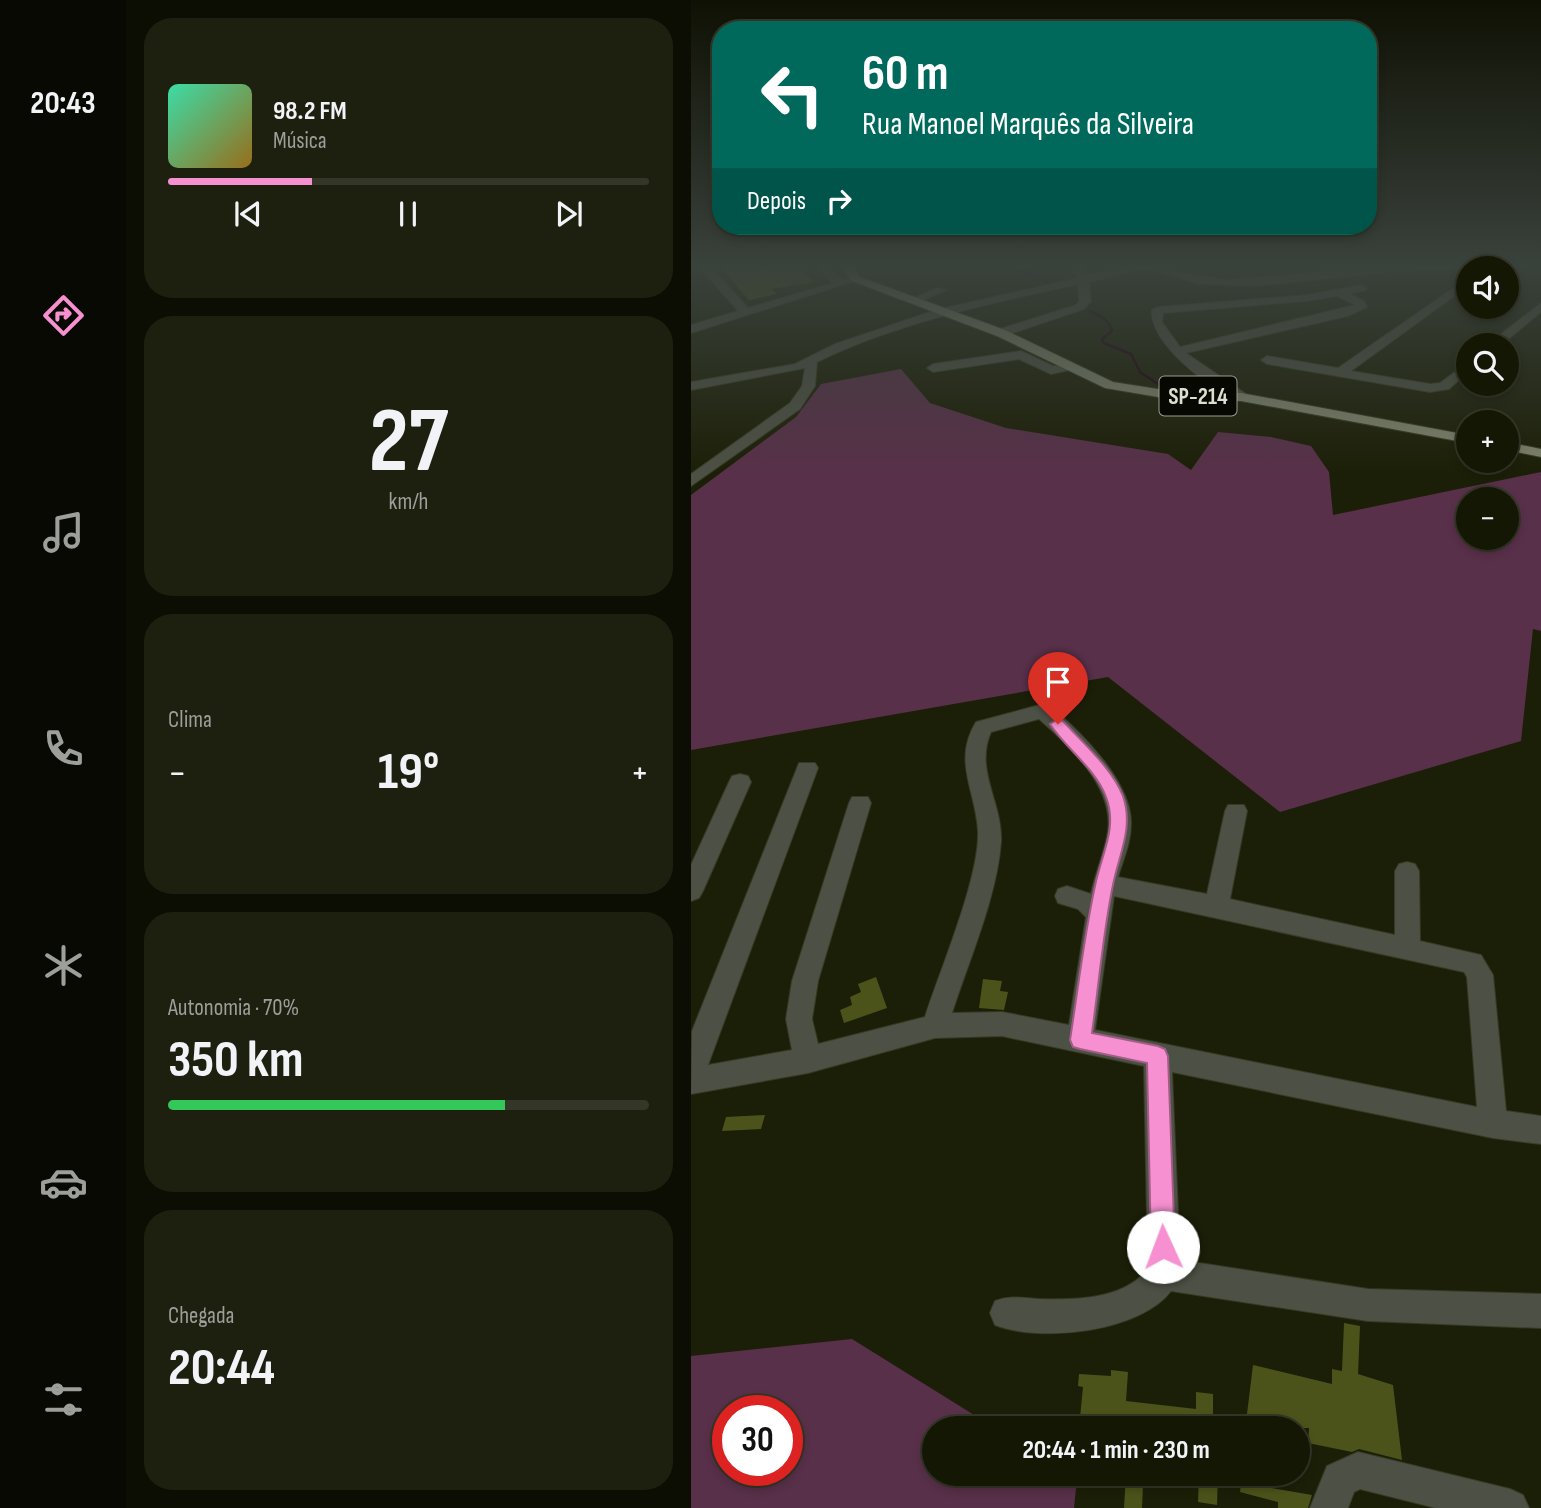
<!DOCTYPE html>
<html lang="pt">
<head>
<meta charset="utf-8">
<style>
	body { margin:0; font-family:"Sofia Sans Condensed",sans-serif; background:#1e200f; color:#f1f3f6; height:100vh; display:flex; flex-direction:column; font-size:26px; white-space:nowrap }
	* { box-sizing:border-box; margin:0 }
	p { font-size:23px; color:#9d9f9a }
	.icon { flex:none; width:38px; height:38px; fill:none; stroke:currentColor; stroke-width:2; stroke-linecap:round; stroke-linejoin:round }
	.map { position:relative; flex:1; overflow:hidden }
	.sheet { display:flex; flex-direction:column; gap:18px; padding:18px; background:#0c0d03; width:565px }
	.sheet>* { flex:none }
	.top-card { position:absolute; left:21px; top:21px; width:665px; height:214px; border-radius:28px; box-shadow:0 4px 10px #0003,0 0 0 2px #343627; background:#00695c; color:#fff; overflow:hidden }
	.buttons { position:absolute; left:765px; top:256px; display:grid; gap:14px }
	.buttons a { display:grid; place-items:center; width:63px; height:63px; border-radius:50%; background:#151705; box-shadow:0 4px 10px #0003,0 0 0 2px #343627; font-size:35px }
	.speed { position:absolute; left:21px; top:1395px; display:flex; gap:14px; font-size:35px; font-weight:700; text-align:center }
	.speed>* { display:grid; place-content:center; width:91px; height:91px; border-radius:50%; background:#151705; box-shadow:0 4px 10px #0003,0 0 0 2px #343627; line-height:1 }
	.speed .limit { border:10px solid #d22; background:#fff; color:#111 }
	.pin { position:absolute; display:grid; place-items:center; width:60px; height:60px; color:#fff; margin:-72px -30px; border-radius:50% 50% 50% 0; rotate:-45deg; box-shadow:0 0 7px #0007 }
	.pin .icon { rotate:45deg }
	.me { position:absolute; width:77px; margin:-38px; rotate:358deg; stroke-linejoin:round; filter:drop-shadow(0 0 5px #0008) }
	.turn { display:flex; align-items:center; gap:24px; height:147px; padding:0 35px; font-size:32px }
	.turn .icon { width:91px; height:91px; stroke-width:2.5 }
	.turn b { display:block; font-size:49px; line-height:60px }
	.then { display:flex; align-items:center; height:66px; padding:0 35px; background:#0003; gap:14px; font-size:26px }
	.big { font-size:52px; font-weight:700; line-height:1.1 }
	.sheet .card { flex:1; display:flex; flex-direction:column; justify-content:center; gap:10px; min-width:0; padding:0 24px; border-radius:28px; background:#1e200f }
	.sheet .dial { align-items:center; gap:0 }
	.dial b { font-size:91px; line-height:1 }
	.song { display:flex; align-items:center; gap:21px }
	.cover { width:84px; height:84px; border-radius:10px; background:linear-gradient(135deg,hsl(160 70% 55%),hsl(40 70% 35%)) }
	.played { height:7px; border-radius:4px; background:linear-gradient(90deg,#f690d0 30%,#343627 30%) }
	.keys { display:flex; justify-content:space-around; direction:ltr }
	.heat { display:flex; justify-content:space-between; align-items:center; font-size:38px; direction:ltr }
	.charge { height:10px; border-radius:5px; background:linear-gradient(90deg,#34c759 70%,#343627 0) }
	.trip { position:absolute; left:231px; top:1416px; width:388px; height:70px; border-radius:35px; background:#151705; box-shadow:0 4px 10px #0003,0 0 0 2px #343627; font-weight:700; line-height:70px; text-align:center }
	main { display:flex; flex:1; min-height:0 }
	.tabs { display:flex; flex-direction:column; width:126px; justify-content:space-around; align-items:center; background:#080902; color:#9d9f9a }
	.tabs .icon { width:49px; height:49px }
	.tabs .current { color:#f690d0 }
	.tabs b { font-size:32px; color:#f1f3f6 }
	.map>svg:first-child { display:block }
	.green { fill:#583049; fill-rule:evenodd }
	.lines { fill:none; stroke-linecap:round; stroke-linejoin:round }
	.stream { stroke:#1e0013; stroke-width:2.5 }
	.building { fill:#4c531a }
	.minor-casing { stroke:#373a23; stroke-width:2 }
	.major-casing { stroke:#373a23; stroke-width:2 }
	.minor { fill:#4d5044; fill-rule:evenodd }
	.major { fill:#7e826b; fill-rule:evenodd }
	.route { fill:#f690d0; stroke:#a05e87; stroke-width:2 }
	.labels { text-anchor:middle; stroke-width:7; stroke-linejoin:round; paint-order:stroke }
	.shield { fill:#070802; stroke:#9c9e92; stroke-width:2 }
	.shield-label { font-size:23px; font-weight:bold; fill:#dcdfd0 }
</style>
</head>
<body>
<main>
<nav class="tabs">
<b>20:43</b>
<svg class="icon current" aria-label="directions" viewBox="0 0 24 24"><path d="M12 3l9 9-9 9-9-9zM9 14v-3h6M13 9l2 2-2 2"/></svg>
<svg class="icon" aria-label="music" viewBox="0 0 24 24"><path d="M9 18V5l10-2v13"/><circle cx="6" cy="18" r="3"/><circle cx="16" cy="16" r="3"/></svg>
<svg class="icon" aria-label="phone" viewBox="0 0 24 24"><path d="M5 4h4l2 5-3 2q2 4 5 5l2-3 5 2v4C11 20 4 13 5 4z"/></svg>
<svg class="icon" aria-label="climate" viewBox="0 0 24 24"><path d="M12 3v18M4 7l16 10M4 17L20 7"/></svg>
<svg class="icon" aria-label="car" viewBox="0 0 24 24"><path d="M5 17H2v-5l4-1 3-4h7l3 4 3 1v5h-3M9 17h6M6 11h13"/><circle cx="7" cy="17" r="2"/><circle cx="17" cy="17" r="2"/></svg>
<svg class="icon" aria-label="filters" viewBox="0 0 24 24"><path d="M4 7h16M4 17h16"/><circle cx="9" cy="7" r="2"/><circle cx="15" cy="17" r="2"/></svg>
</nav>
<section class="sheet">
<div class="card">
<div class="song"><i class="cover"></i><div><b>98.2 FM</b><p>Música</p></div></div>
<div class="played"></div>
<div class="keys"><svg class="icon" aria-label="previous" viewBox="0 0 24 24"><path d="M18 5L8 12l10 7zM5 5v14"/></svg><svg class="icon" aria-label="pause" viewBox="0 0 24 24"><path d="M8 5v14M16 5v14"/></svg><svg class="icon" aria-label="next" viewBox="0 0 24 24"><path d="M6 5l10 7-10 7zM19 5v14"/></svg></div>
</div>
<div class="card dial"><b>27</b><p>km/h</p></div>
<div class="card"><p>Clima</p>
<div class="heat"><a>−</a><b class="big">19°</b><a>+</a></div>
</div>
<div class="card"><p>Autonomia · 70%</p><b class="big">350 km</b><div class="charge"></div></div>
<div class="card"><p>Chegada</p><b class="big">20:44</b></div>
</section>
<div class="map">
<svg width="850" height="1508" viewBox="0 0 850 1508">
	<rect width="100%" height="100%" fill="#1c1f07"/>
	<!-- green -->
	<path class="green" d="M210,369l29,34 76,25 162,26 23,16 27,-38 53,5 40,9 18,26 4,43 208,-43v159l-8,-2 -12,112 -241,71 -172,-135 -417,73v-255l105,-78 25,-33zM777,499h39v38h-39z
		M161,1339l143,89h-61v46h134l9,5 -3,29h-383v-152zM37,1410h59v60h-59z"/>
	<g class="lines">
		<!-- stream -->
		<path class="stream" d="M313,264l44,18
			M399,311c10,5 19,8 22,20l-10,8 2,4 27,11 9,18 18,12"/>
	</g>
	<!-- building -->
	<path class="building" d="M27,264h78l18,18 -42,7 5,5 -28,6z
		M185,977l11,31 -43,15 -4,-13 12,-5 -2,-8 11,-5 -3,-8z
		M292,979l19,2 -2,10 8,1 -4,18 -25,-2z
		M74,1115l-4,14 -39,2 4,-14z
		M653,1323l16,3 -2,48 35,11 9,75 -43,-11 -7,3 -44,-9 1,-15h-230l4,-41 -5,-1 1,-12 32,2v-6l17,2 -2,29 70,8v-17l17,2v20l33,8 7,-57 79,19v-15l10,2z
		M435,1474h30v13l-13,-1 -1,22h-18z
		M508,1474h19l-1,31 -19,-3z
		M551,1474h18l-1,12 53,9 -4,13h-30v-6l-38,-10z"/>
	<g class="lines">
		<!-- minor casing -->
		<g class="minor-casing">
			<path id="minor" d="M6,264h11l40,44 85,-25 -20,-19h11l19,16 13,-4 5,3 -170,54v-8l47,-14z
				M379,264h10l7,11 52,-11h18l19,8 51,8 182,-15 80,1 -109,7 -125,13 -55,-2 -54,-16 -57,14 2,19 -7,8 -83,28 -6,-4 2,-3 79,-25 3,-4 -1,-17c-89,20 -179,38 -261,78l-2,24 -15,23 -109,77v-12l99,-71 12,-17 3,-18 -114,22v-8l104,-18 40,-20 101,-34 142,-32z
				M777,278v8l-117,85 79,13 10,-1 28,-21v10l-19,17 -19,3 -163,-28 -6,-4 6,-4 71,12z
				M671,285l5,3 -1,2 -16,4 14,7 3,6 -19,9 -162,37 60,41v6l-5,1c-29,-9 -93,-59 -89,-91l6,-3 149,-12zM646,296l18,9 -175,42 -18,-25 1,-9 144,-12z
				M246,288l9,2 -27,12 -10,-2z
				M850,303v9l-40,33h-14z
				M330,351l32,15 20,-2 6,4 -28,6 -32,-15 -86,13 -6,-4 6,-4z
				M352,704l7,2c31,26 82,76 81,118 0,19 -8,36 -13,53l89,17 18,-83 3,-6h16l3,6 -17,88 165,36v-64l4,-7 8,-2 8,2 4,7 1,70 61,14 12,20 13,136 35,5v28l-48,-6 -321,-66 8,188 188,29 173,5v34l-173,-7 -197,-30c-31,41 -130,52 -176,34l-5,-12 5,-12c15,-6 28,-3 44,-2 36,1 84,1 109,-30l-4,-203 -142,-30 -67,2 -127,35 -117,21 1,-63 107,-268h16l3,5 -110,297 84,-15 -6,-31 6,-38 57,-178 3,-6h16l3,6 -53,178 -6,38 6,25 107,-27c15,-47 55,-140 53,-186 -2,-40 -26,-70 -2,-109zM348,719c30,26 75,68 69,112 -3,21 -13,42 -17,63l-24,-8 -9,3 -3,7 3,7 20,6 8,8 -17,108 -67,-13 -50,1c17,-53 45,-116 49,-171 2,-39 -27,-72 -10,-110zM423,896l350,76 3,5 10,130 -382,-77z
				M49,774l8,2 3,6 -48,109 -4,7 -8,3v-36l38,-83 3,-6z
				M667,1452l152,37 13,6 6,13h-93l-76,-19 -6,3 -6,16h-38l17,-42z"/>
		</g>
		<!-- major casing -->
		<g class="major-casing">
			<path id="major" d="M149,264h10l10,13 145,53 108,52 51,8 77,3 227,42v8l-227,-42 -77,-3 -59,-10 -108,-52 -145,-55z
				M816,442l34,7v8l-34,-7z"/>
		</g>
		<!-- minor -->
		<use href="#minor" class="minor"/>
		<!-- major -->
		<use href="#major" class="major"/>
	</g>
	<!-- sky -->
	<linearGradient id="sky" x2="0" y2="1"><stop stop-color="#0f1104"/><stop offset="0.56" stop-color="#3a423c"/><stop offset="1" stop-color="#3a423c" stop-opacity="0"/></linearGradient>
	<rect width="850" height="475" fill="url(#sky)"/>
	<!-- route -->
	<path class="route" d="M367,719l5,2c20,22 49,47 60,75 11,32 -4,58 -10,89 -10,48 -14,99 -21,148l66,13 7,3 3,7 7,191 -3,8 -9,4 -8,-4 -4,-8 -4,-184 -67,-14 -7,-2 -3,-7c8,-51 14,-104 25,-154 6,-31 23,-58 11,-89 -10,-28 -40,-48 -56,-73z"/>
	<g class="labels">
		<!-- shield labels -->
		<rect class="shield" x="468.5" y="376.5" width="77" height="39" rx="5"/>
		<g class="shield-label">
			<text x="507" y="404">SP-214</text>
		</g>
	</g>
</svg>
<div class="buttons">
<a><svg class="icon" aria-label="sound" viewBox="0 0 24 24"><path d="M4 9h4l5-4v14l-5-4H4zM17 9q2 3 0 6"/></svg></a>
<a><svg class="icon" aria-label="search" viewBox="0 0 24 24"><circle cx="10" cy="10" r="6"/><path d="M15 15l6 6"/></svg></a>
<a>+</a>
<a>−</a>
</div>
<div class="speed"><div class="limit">30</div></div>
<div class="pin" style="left:367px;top:724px;background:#d93025"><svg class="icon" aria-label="arrive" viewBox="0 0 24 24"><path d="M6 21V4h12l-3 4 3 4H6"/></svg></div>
<svg class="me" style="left:472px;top:1247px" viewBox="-20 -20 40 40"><circle r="19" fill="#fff"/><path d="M0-13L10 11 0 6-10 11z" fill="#f690d0"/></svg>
<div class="trip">20:44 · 1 min · 230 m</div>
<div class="top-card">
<div class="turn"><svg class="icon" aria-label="left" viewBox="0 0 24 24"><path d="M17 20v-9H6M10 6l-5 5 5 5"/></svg><div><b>60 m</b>Rua Manoel Marquês da Silveira</div></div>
<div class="then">Depois<svg class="icon" aria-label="right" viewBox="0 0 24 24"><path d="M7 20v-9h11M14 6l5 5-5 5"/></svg></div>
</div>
</div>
</main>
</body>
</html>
